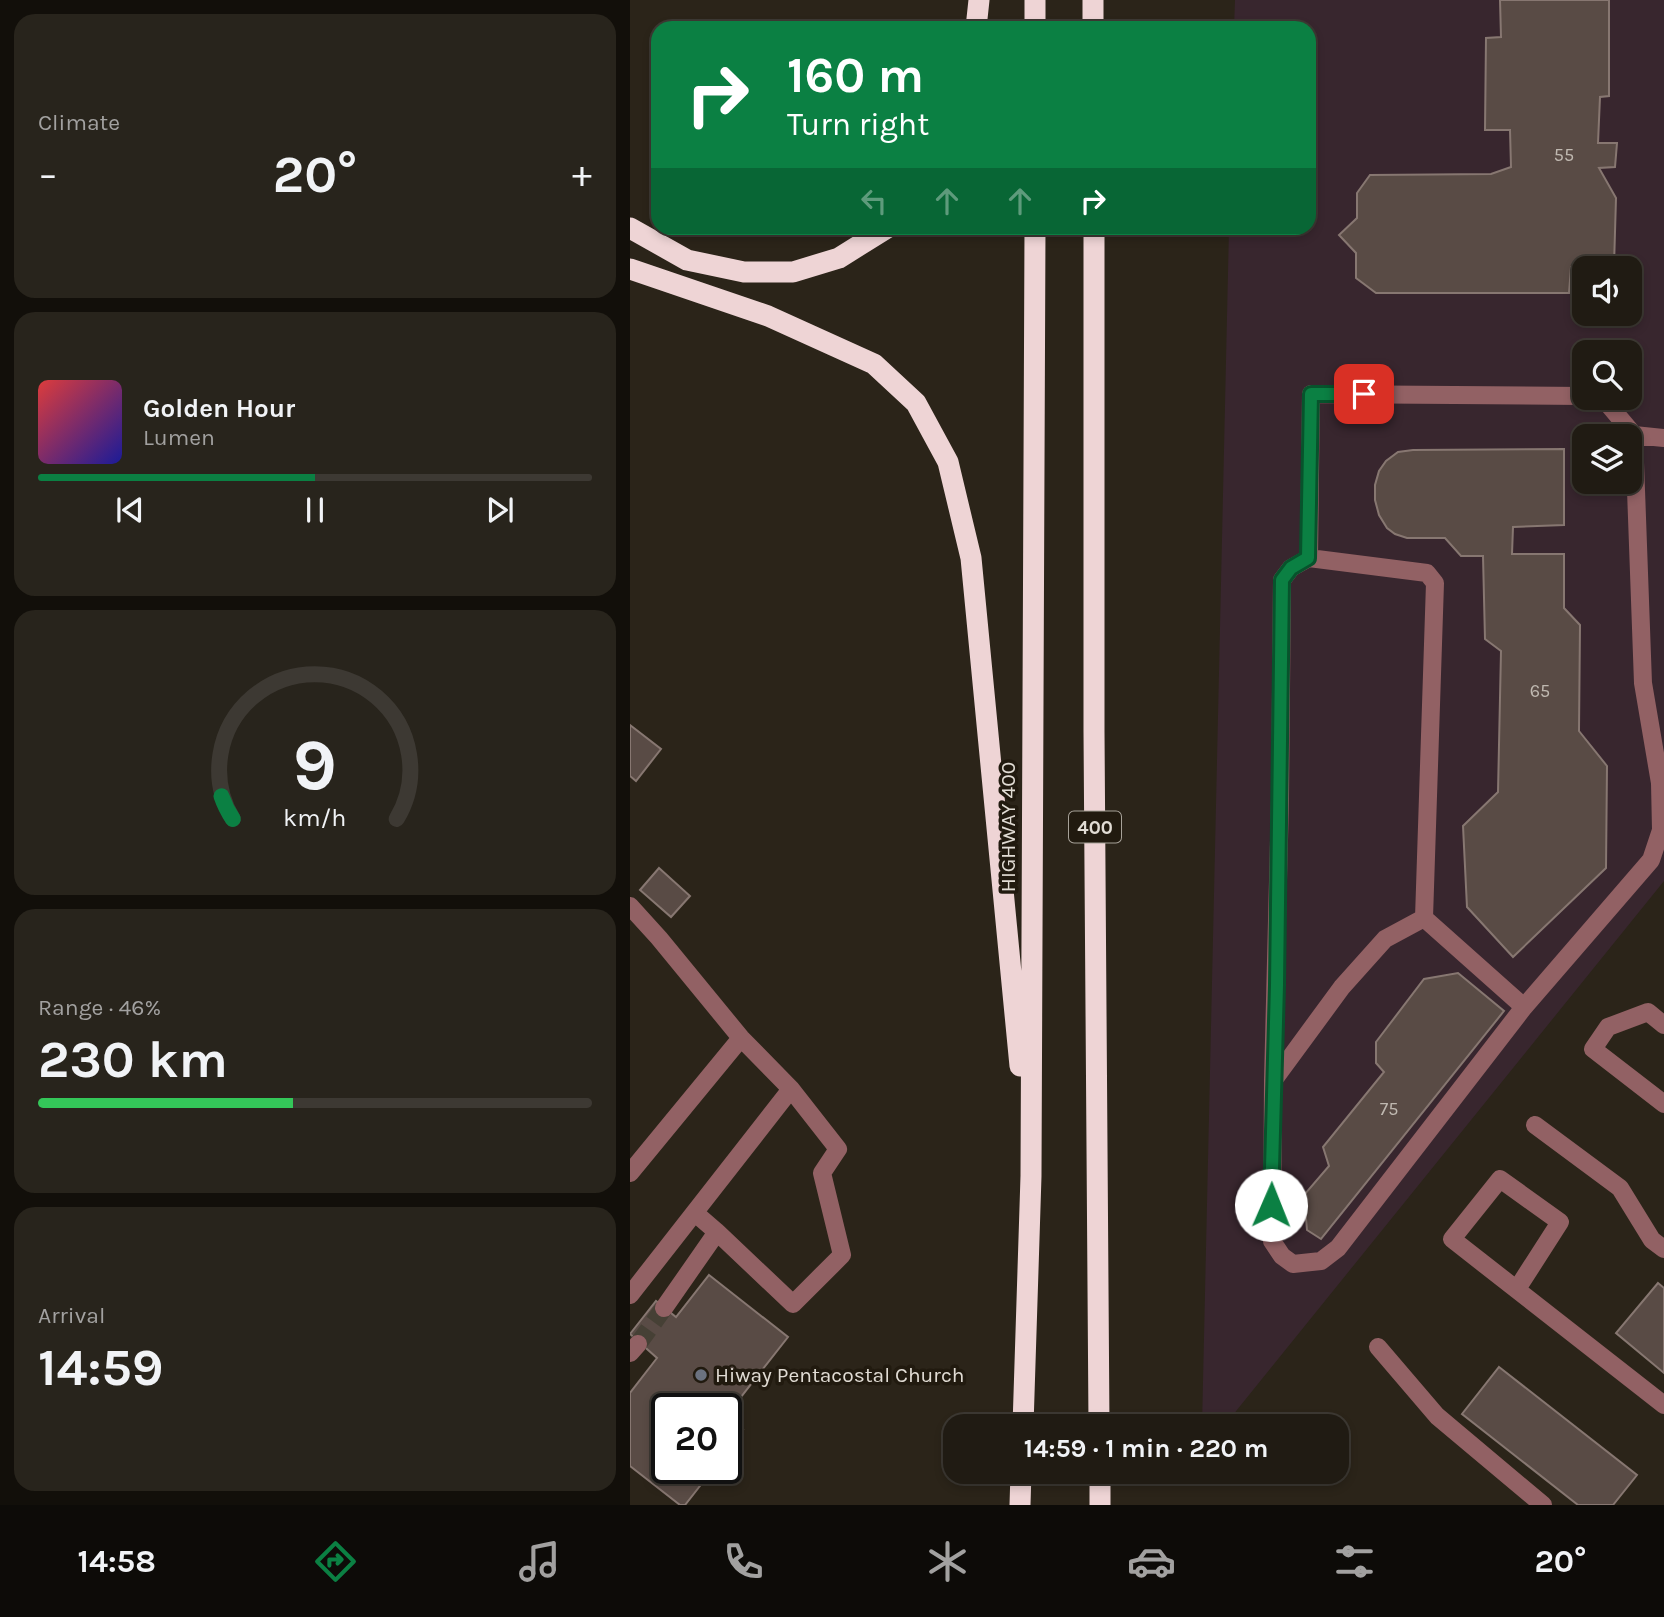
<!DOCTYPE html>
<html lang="en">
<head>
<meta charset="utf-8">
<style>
	body { margin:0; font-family:Karla,sans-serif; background:#28241c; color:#f1f3f6; height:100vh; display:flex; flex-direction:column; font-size:26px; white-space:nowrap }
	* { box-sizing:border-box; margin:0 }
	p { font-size:23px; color:#a2a1a0 }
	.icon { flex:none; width:38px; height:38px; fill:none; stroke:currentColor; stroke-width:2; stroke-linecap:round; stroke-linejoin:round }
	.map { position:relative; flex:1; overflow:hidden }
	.side { display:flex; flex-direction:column; gap:14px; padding:14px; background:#120f0a; width:630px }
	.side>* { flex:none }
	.top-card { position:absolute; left:21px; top:21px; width:665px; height:214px; border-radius:21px; box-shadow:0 4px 10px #0003,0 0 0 2px #3d3933; background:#0b8043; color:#fff; overflow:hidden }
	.buttons { position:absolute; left:942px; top:256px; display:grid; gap:14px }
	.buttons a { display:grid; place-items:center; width:70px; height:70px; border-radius:14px; background:#201b13; box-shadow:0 4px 10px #0003,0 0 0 2px #3d3933; font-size:35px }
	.speed { position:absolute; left:21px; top:1393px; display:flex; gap:14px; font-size:35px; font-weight:700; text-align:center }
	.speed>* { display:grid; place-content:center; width:91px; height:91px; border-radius:50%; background:#201b13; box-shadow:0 4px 10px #0003,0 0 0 2px #3d3933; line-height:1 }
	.speed .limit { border:4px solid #111; border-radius:10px; background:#fff; color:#111 }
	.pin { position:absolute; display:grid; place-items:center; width:60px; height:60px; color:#fff; margin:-30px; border-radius:14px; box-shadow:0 4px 10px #0006 }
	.me { position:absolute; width:77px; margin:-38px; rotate:1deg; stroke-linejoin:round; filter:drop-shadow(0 0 5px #0008) }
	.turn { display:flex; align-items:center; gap:24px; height:147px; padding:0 21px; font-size:32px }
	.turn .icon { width:91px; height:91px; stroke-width:2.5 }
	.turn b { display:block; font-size:49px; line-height:60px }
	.lanes { display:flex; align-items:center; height:66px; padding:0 21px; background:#0003; justify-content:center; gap:35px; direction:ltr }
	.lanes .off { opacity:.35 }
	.big { font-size:52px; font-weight:700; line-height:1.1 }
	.side .card { flex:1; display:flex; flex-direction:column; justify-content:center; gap:10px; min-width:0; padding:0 24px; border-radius:21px; background:#28241c }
	.side .dial { align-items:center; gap:0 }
	.dial svg { height:182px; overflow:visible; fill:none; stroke:#3d3933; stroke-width:7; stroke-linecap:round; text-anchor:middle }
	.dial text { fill:#f1f3f6; stroke:none }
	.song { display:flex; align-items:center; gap:21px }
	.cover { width:84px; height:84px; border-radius:10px; background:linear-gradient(135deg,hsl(0 70% 55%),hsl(240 70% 35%)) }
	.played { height:7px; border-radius:4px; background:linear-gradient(90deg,#0b8043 50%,#3d3933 50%) }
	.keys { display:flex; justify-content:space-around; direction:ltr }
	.heat { display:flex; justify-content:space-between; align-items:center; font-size:38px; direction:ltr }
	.charge { height:10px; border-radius:5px; background:linear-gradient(90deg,#34c759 46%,#3d3933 0) }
	.trip { position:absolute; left:313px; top:1414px; width:406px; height:70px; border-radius:21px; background:#201b13; box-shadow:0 4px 10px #0003,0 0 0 2px #3d3933; font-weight:700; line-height:70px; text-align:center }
	.tab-bar { display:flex; height:112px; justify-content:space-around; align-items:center; background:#0d0b08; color:#a2a1a0 }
	.tab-bar .icon { width:49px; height:49px }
	.tab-bar .on { color:#0b8043 }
	.tab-bar b { font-size:32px; color:#f1f3f6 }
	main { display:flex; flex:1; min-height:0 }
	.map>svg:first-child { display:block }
	.industrial { fill:#38262e; fill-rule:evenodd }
	.building { fill:#594b45; stroke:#877771; stroke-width:2 }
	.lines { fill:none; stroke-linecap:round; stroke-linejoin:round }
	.minor-tunnel { stroke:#464035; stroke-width:18; stroke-dasharray:18 9; stroke-linecap:butt }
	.minor { stroke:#926164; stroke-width:18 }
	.highway { stroke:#eed4d5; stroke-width:21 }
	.route-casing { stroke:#07532c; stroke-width:18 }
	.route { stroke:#0b8043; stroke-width:12 }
	.worship-dot { fill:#6b7280; stroke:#211a0f; stroke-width:2.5 }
	.labels { text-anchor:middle; stroke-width:7; stroke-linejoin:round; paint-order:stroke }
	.number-label { font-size:18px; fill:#bfb8b0 }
	.shield { fill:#211a0f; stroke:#a7a299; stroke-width:2 }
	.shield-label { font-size:19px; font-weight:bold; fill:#e1dcd4 }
	.street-label { font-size:21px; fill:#e1dcd4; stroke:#211a0f }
	.poi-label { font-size:21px; fill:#e1dcd4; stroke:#211a0f; text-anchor:start }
</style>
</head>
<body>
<main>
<section class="side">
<div class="card"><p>Climate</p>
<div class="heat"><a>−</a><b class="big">20°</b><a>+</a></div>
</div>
<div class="card">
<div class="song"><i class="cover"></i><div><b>Golden Hour</b><p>Lumen</p></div></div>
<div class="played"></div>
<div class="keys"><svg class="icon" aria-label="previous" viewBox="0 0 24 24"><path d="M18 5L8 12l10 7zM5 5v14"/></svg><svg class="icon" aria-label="pause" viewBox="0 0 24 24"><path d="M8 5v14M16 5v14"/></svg><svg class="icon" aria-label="next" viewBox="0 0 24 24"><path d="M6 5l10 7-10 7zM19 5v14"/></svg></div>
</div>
<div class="card dial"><svg viewBox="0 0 100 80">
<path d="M14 69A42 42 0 1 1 86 69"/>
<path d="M14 69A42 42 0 0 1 9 59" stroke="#0b8043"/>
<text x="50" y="56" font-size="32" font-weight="700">9</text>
<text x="50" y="72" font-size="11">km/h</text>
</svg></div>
<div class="card"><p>Range · 46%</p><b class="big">230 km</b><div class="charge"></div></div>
<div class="card"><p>Arrival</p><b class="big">14:59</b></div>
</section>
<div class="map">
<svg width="1034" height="1505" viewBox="0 0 1034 1505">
	<rect width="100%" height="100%" fill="#2b2419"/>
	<!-- industrial -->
	<path class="industrial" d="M605,0h429v881l-440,545h-22l27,-1198h80v-200h-75zM954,268h45v45h-45zM954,352h45v45h-45zM954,436h45v45h-45z"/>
	<!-- building -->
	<path class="building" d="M870,0h109v96l-9,1 -2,46h19l-2,24 -16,1 17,30 -2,68 -43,1 -2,26h-193l-20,-15v-25l-17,-18 18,-17v-25l13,-18 121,-1 20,-7 -1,-37h-25l1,-92 15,-1z
		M934,449v76l-51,2 -1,27h52v54l16,17 -1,106 28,35 -1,102 -93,89 -46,-50 -4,-81 35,-34 3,-141 -16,-12 -2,-83h-22l-16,-18h-38l-12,-4 -8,-6 -8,-13 -4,-15v-15l4,-14 7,-10 12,-9 15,-2z
		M0,725l31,24 -25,32 -6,-5z
		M29,868l31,28 -19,21 -31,-27z
		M828,973l46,38 -183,228 -14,-9 -3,-35 25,-29 -6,-19 61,-75 -8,-9v-21l48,-63z
		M79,1275l79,62 -62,79v-7h-59v59h47l-29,37h-5l-50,-39v-73l27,-35 -27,-24 26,-33 20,16z
		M1028,1283l6,5v85l-48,-40z
		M869,1367l138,108 -24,30h-35l-116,-91z
		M96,1417l17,13 -17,22z"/>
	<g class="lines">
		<!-- minor-tunnel -->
		<path class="minor-tunnel" d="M8,1344l26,-36"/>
		<!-- minor -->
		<path class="minor" d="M954,396l-273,-2 -2,164 -18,10 -9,12 -2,220 -7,281 69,-94 43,-48 39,-21 100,89 127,-147 10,-30 -1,-47
			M972,397l32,38
			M1034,438l-30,-3 9,248 17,100 4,-1
			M679,558l118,15 8,10 -11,335
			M0,906l29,32 82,100 50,51 47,60 -16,24 20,82 -49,49 -76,-72 -22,-19
			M1034,1025l-16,-13 -40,15 -15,22 71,55
			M643,1081l-1,160 10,15 11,8 28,-3 17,-13 186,-241
			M905,1125l85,63 32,52 12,9
			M0,1173l111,-135
			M887,1289l43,-67 -60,-43 -48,60 212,166
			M0,1295l161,-206
			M34,1308l53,-76
			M748,1347l59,69 106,89
			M0,1353l8,-9"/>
		<!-- highway -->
		<path class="highway" d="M463,0v28
			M346,28l3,-28
			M405,28v-28
			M0,228l57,32 57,12h49l46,-14 48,-30
			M464,228v503l5,695
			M0,269l138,47 106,48 42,39 32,59 23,96 49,508
			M393,1426l8,-250 4,-948
			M470,1472v33
			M390,1505l1,-33"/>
	</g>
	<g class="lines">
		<!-- route casing -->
		<g class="route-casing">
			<path id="route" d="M641,1205l6,-220 5,-405 9,-12 17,-10 3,-164h53"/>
		</g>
		<!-- route -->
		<use href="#route" class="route"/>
	</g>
	<!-- markers -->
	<circle class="worship-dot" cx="71" cy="1375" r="7"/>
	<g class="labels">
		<!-- number labels -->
		<g class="number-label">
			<text x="934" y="161">55</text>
			<text x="910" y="697">65</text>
			<text x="759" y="1115">75</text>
		</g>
		<!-- shield labels -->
		<rect class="shield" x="439" y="811.5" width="52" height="31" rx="5"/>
		<g class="shield-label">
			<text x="465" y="834">400</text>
		</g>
		<!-- street labels -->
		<g class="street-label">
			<text transform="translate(378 827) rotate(-90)" y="7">HIGHWAY 400</text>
		</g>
		<!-- poi labels -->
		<g class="poi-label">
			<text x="85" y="1382">Hiway Pentacostal Church</text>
		</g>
	</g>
</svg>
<div class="buttons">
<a><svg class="icon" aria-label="sound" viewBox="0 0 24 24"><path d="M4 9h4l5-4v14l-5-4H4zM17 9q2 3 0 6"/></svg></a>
<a><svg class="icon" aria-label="search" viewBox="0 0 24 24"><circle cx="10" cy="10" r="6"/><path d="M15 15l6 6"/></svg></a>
<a><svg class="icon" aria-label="layers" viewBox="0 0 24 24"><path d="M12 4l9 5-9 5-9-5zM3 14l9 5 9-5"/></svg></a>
</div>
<div class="speed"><div class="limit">20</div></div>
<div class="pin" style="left:734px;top:394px;background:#d93025"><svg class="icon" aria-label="arrive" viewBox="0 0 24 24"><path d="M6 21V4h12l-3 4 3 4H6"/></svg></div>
<svg class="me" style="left:641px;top:1205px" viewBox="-20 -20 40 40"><circle r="19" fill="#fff"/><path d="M0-13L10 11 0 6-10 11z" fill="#0b8043"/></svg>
<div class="trip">14:59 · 1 min · 220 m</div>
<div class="top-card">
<div class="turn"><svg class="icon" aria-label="right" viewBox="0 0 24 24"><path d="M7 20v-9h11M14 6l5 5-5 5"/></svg><div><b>160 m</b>Turn right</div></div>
<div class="lanes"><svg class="icon off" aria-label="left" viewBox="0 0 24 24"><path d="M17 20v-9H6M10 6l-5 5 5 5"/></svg><svg class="icon off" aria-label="ahead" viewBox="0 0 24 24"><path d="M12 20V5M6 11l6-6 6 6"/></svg><svg class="icon off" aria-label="ahead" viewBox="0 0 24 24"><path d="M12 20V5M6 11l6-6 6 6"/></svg><svg class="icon" aria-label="right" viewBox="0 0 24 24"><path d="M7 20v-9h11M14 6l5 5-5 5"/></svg></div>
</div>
</div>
</main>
<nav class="tab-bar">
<b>14:58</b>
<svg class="icon on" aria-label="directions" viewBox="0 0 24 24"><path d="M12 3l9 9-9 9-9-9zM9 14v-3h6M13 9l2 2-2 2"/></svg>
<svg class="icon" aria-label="music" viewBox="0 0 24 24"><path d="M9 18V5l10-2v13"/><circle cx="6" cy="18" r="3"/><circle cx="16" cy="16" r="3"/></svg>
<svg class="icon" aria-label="phone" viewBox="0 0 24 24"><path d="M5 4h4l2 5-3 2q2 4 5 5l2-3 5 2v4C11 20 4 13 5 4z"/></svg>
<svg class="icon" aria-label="climate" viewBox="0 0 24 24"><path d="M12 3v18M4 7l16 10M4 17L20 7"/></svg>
<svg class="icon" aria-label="car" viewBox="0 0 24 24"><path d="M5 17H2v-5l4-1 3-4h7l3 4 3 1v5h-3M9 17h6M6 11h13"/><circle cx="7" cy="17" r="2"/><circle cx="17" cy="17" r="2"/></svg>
<svg class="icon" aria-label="filters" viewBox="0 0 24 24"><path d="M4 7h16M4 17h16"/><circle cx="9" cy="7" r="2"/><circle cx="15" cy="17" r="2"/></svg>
<b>20°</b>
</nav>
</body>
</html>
